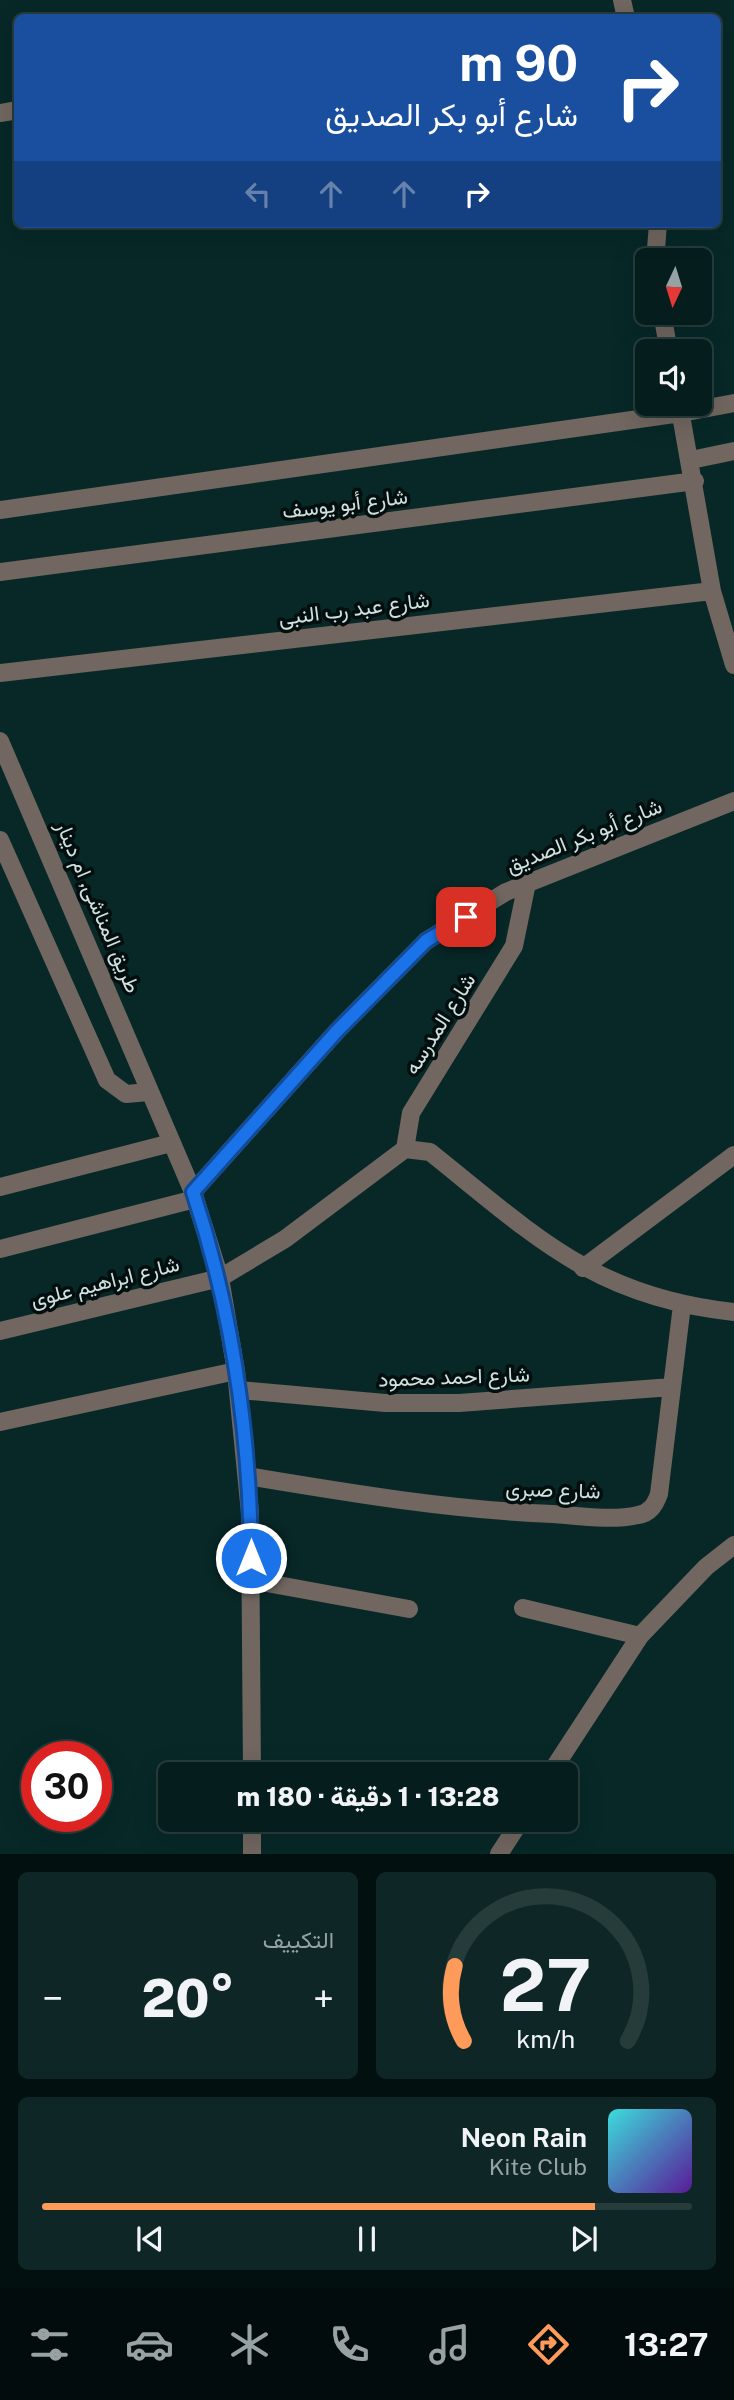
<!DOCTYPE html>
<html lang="ar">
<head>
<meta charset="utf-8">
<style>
	body { margin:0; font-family:"Public Sans",Vazirmatn,sans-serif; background:#0e2726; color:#f1f3f6; direction:rtl; height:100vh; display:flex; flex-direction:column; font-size:26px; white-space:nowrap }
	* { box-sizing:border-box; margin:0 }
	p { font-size:23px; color:#97a2a4 }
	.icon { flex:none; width:38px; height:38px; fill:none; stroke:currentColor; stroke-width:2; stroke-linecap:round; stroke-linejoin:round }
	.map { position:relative; height:1854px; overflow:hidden; direction:ltr }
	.details { display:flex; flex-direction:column; gap:18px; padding:18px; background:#031010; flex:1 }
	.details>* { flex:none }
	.guide { position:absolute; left:14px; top:14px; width:707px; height:214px; border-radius:10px; box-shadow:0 7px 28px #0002,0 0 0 2px #263c3b; direction:rtl; background:#1a4fa0; color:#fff; overflow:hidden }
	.needle { width:46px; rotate:184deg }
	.fabs { position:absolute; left:635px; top:248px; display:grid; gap:14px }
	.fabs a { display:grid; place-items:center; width:77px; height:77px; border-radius:10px; background:#051e1d; box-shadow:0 7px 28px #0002,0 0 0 2px #263c3b; font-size:35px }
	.speed { position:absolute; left:21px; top:1741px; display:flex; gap:14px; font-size:35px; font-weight:700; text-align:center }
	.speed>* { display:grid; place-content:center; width:91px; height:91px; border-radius:50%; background:#051e1d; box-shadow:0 7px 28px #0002,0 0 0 2px #263c3b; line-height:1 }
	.speed .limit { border:10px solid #d22; background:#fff; color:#111 }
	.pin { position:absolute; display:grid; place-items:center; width:60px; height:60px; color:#fff; margin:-30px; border-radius:14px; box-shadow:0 4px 10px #0006 }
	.me { position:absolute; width:77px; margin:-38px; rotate:0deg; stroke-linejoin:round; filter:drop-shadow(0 0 5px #0008) }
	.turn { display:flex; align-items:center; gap:24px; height:147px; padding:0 28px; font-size:32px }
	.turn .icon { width:91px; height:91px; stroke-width:2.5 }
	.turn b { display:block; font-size:49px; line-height:60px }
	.lanes { display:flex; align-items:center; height:66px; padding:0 28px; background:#0003; justify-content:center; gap:35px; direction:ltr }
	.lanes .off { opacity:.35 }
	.big { font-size:52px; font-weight:800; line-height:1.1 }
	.details .widget { flex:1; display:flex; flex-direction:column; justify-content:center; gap:10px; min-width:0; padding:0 24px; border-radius:10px; background:#0e2726 }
	.details .dial { align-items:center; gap:0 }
	.dial svg { height:182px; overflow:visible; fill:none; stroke:#263c3b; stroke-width:7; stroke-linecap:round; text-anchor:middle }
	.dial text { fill:#f1f3f6; stroke:none }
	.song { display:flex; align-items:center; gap:21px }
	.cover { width:84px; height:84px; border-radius:10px; background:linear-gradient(135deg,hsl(180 70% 55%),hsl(270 70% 35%)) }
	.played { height:7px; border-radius:4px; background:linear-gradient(90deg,#ff9b5a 85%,#263c3b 85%) }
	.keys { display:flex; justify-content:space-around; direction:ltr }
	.heat { display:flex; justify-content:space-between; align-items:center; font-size:38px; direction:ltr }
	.details .tiles { flex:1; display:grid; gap:18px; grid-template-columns:1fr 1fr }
	.widget:last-child { grid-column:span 2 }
	.trip { position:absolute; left:158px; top:1762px; width:420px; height:70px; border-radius:10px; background:#051e1d; box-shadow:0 7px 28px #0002,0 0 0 2px #263c3b; font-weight:800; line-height:70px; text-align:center; direction:rtl }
	.dock { display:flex; height:112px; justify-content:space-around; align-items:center; background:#020c0c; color:#97a2a4 }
	.dock .icon { width:49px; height:49px }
	.dock .active { color:#ff9b5a }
	.dock b { font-size:32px; color:#f1f3f6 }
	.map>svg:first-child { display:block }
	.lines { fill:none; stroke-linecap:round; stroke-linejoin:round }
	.minor { stroke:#716660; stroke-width:18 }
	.route-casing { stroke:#114b97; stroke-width:18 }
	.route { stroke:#1a73e8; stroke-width:12 }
	.labels { text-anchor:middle; stroke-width:7; stroke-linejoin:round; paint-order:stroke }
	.street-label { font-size:21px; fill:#d0e1e0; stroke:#030e0e }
</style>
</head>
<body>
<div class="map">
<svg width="734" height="1854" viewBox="0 0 734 1854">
	<rect width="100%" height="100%" fill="#072827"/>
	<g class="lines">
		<!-- minor -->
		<path class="minor" d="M622,0l4,18
			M0,113l18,-3
			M655,261l3,-37
			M662,313l7,39
			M679,404l33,187 22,74
			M691,460l43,-9
			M0,510l681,-97 53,-10
			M0,572l695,-91
			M0,673l712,-82
			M0,741l193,451 27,86 16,93 14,142 2,261
			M0,840l107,240 19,14 23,-2
			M405,1149l25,3c104,83 164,145 304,160
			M405,1149l6,-36 103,-167 13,-63
			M0,1187l171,-44
			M193,1192l144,-161 89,-90 80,-49 228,-91
			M0,1249l195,-50
			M583,1268l151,-113
			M0,1331l220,-53 65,-39 120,-90
			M239,1390l146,13h74l213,-16
			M0,1422l236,-51
			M247,1476c102,17 203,34 306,38 26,2 59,7 85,1 12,-2 17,-10 21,-21l23,-189
			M251,1580l158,29
			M523,1608l117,28
			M550,1774l90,-138 66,-69 28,-22
			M252,1820v34
			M499,1854l22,-34"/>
	</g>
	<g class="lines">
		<!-- route casing -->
		<g class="route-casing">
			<path id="route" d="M251,1558c-1,-125 -19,-248 -58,-366l144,-161 89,-90 40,-24"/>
		</g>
		<!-- route -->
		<use href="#route" class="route"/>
	</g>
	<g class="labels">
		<!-- street labels -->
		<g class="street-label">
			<text transform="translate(345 504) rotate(-7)" y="7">شارع أبو يوسف</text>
			<text transform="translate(354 609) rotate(-7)" y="7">شارع عبد رب النبى</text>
			<text transform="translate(584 836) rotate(-22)" y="7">شارع أبو بكر الصديق</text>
			<text transform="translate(98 907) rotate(67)" y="7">طريق المناشى, ام دينار</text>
			<text transform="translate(440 1024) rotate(-58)" y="7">شارع المدرسه</text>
			<text transform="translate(105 1282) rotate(-14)" y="7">شارع ابراهيم علوى</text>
			<text transform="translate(454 1377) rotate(-2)" y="7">شارع احمد محمود</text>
			<text transform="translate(553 1490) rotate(2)" y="7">شارع صبرى</text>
		</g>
	</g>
</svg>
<div class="fabs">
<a><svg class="needle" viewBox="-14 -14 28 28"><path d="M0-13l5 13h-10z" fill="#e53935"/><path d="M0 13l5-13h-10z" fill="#97a2a4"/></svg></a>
<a><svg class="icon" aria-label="sound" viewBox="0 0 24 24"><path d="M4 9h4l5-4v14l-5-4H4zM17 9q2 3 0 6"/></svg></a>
</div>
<div class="speed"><div class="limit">30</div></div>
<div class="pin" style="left:466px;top:917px;background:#d93025"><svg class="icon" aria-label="arrive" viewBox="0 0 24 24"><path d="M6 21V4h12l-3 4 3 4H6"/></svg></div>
<svg class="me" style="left:251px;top:1558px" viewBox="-20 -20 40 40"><circle r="17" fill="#1a73e8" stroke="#fff" stroke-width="3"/><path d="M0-11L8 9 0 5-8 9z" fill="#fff"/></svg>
<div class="trip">13:28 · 1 دقيقة · 180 m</div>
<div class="guide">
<div class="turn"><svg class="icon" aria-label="right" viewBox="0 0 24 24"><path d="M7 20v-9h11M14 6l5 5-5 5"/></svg><div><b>90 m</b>شارع أبو بكر الصديق</div></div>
<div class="lanes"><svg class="icon off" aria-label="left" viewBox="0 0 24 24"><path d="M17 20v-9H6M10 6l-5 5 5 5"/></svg><svg class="icon off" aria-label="ahead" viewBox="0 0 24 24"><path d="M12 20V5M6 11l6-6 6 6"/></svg><svg class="icon off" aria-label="ahead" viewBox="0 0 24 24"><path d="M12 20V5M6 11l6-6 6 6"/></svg><svg class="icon" aria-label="right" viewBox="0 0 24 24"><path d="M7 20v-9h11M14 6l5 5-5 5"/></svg></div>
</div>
</div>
<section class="details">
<div class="tiles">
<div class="widget dial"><svg viewBox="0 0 100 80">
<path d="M14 69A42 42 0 1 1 86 69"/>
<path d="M14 69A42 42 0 0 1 10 36" stroke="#ff9b5a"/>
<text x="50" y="56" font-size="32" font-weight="700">27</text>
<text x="50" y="72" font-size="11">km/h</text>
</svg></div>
<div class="widget"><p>التكييف</p>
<div class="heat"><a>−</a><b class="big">20°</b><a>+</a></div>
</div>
<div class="widget">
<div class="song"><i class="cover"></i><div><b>Neon Rain</b><p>Kite Club</p></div></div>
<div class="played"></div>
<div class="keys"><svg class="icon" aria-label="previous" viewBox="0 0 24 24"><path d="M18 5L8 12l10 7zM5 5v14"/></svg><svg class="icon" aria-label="pause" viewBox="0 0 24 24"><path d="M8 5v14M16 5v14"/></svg><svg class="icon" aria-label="next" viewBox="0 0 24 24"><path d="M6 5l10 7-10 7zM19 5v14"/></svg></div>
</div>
</div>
</section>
<nav class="dock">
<b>13:27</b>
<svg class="icon active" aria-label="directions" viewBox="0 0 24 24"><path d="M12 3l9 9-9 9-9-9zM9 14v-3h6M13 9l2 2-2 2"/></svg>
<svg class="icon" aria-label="music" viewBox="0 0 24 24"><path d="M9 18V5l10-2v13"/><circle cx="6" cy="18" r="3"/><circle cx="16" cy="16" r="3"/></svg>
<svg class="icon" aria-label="phone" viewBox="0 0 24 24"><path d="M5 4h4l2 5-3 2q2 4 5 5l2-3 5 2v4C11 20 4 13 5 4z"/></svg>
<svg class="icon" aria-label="climate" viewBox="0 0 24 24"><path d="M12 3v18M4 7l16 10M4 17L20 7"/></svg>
<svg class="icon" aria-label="car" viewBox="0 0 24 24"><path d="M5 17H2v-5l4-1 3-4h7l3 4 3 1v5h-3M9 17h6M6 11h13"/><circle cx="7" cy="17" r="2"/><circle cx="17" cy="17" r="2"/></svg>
<svg class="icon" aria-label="filters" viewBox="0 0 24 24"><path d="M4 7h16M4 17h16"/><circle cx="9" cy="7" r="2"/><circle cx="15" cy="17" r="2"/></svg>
</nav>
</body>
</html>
